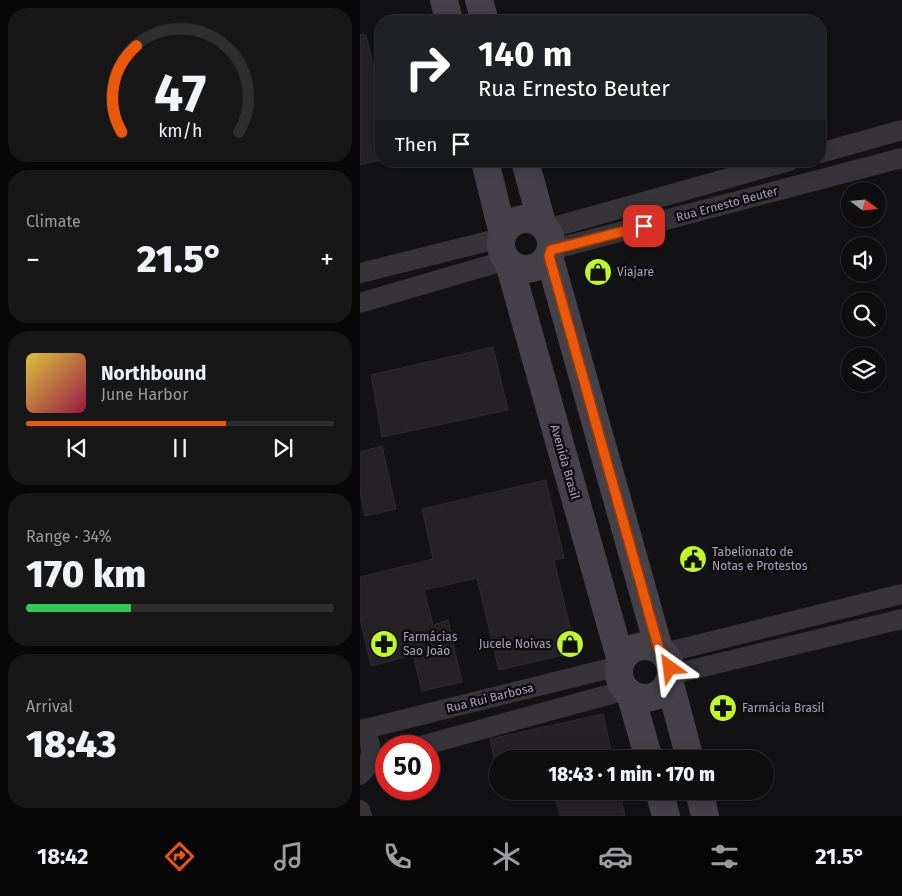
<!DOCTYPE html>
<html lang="en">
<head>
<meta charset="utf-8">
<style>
	body { margin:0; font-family:"Fira Sans",sans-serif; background:#171718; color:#f1f3f6; height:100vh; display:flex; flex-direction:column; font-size:19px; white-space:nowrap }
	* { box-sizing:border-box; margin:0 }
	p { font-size:16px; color:#9b9c9e }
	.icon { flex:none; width:28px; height:28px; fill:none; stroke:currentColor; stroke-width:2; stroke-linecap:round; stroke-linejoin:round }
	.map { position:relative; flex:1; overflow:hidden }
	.side { display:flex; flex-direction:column; gap:8px; padding:8px; background:#080808; width:360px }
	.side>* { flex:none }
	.top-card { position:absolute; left:15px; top:15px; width:451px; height:152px; border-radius:20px; box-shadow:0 2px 12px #0003,0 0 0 1px #2e2e2f; background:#202124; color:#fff; overflow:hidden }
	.needle { width:32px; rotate:106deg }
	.buttons { position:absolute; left:481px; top:182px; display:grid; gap:10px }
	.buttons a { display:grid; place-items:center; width:45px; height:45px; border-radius:50%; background:#0e0e0f; box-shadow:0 2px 12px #0003,0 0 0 1px #2e2e2f; font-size:25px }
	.speed { position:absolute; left:15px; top:735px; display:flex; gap:10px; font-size:25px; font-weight:700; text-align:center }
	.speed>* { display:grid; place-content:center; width:65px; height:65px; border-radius:50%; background:#0e0e0f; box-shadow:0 2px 12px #0003,0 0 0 1px #2e2e2f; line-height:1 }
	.speed .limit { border:8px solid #d22; background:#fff; color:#111 }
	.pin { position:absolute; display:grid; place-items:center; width:42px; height:42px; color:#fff; margin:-21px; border-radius:10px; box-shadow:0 2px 8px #0006 }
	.me { position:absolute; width:55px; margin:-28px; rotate:329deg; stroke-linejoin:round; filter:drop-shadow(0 0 4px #0008) }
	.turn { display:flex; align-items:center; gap:18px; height:105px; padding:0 20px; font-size:22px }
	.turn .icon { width:65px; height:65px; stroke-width:2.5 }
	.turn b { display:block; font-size:35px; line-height:42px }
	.then { display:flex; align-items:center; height:48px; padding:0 20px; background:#0003; gap:10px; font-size:19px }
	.big { font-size:38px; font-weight:800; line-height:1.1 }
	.side .widget { flex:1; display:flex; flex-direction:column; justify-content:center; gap:8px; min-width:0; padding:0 18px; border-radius:20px; background:#171718 }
	.side .dial { align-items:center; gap:0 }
	.dial svg { height:130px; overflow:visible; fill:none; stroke:#2e2e2f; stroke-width:7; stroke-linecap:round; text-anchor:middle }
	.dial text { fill:#f1f3f6; stroke:none }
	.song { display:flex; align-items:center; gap:15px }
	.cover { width:60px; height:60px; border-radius:8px; background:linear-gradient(135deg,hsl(50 70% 55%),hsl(340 70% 35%)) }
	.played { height:5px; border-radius:2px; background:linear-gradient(90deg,#ea580c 65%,#2e2e2f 65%) }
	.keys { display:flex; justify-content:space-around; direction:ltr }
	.heat { display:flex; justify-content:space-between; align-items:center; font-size:28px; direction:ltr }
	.charge { height:8px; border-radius:4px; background:linear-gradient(90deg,#34c759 34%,#2e2e2f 0) }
	.trip { position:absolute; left:129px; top:750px; width:285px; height:50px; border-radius:25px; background:#0e0e0f; box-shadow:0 2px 12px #0003,0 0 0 1px #2e2e2f; font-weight:800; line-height:50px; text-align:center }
	.tab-bar { display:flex; height:80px; justify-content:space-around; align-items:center; background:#060606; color:#9b9c9e }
	.tab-bar .icon { width:35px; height:35px }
	.tab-bar .selected { color:#ea580c }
	.tab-bar b { font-size:22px; color:#f1f3f6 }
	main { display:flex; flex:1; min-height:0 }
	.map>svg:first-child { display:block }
	.building { fill:#242225; stroke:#2f2c30 }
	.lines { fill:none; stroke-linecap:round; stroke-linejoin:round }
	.street { stroke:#363339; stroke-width:20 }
	.secondary { stroke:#444149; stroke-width:28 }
	.route-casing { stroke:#983908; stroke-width:12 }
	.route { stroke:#ea580c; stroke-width:9 }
	.labels { text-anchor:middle; stroke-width:5; stroke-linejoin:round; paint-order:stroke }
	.street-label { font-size:12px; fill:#a8a3b5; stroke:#0e0d0f }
	.poi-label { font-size:12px; fill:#a8a3b5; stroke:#0e0d0f; text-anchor:start }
</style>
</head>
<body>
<main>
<section class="side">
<div class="widget dial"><svg viewBox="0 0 100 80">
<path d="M14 69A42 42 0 1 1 86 69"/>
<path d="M14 69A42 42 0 0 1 23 16" stroke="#ea580c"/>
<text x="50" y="56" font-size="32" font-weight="700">47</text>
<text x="50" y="72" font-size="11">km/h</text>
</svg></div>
<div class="widget"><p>Climate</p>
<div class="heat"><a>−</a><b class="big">21.5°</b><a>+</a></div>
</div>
<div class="widget">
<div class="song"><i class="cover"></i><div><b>Northbound</b><p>June Harbor</p></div></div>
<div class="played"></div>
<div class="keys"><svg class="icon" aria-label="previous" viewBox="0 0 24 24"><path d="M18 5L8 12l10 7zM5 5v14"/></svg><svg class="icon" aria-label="pause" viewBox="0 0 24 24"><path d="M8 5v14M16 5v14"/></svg><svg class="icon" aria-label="next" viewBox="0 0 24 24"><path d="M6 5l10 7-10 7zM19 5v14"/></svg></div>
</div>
<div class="widget"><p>Range · 34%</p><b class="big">170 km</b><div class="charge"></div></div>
<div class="widget"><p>Arrival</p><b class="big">18:43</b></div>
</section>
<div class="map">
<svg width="542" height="816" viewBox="0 0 542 816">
	<rect width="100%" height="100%" fill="#131214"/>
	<!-- building -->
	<path class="building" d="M0,35h6l15,61v64l-21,5z
		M133,347l15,63 -126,27 -11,-62z
		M22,446l14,63 -31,7 -5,-24v-40z
		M186,480l18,78 -10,2 22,92 -77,18 -22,-92 -53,12 9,35 15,-5 14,62 -40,9 -9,-36 -42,11 -11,-48v-41l73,-18 -11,-50z
		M243,714l10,45h-119l-4,-20z
		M240,791h20l5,25h-65l-4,-15z"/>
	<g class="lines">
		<!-- street -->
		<path class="street" d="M460,153l82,-23
			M187,229l242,-68
			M191,250l351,-92
			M0,273l141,-35
			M0,303l147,-43
			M304,653l238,-59
			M310,675l232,-56
			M0,729c15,14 14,32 0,46
			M1,730l258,-64
			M61,746l205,-56
			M0,810l2,6"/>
		<!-- secondary -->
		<path class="secondary" d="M84,0l5,21
			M119,0l6,21
			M125,161l18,73
			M165,161l17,62
			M141 244a25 25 0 1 1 50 0a25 25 0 1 1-50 0Z
			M189,256l110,393
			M149,263l112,398
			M259 672a26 26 0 1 1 52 0a26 26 0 1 1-52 0Z
			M309,680l21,79
			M270,693l19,66
			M299,791l7,25
			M339,791l6,25"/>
	</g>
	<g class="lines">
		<!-- route casing -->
		<g class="route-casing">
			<path id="route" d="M284,226l-93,24 -2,6 110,393 9,11 2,8"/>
		</g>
		<!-- route -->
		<use href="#route" class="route"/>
	</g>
	<!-- icons -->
	<defs>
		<g id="shop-disc" transform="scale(1.4375)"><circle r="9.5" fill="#c2f728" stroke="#0e0d0f"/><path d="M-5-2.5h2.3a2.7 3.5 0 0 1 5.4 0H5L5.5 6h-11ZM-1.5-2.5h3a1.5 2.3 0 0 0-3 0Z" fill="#111"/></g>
		<g id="civic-disc" transform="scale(1.4375)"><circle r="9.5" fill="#c2f728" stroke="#0e0d0f"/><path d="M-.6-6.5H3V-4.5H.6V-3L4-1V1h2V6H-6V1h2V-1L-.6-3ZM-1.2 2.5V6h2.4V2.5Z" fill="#111"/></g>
		<g id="pharmacy-disc" transform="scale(1.4375)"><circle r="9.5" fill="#c2f728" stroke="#0e0d0f"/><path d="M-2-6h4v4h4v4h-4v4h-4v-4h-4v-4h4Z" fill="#111"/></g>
	</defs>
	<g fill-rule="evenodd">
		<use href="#shop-disc" x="238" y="272"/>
		<use href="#civic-disc" x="333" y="559"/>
		<use href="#pharmacy-disc" x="24" y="644"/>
		<use href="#shop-disc" x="210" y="644"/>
		<use href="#pharmacy-disc" x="363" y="708"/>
	</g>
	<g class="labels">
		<!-- street labels -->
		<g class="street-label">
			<text transform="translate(367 204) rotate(-15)" y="4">Rua Ernesto Beuter</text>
			<text transform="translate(205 462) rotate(74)" y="4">Avenida Brasil</text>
			<text transform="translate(130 698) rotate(-14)" y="4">Rua Rui Barbosa</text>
		</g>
		<!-- poi labels -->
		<g class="poi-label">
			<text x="257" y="276">Viajare</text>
			<text x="352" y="556">Tabelionato de<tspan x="352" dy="14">Notas e Protestos</tspan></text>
			<text x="43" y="641">Farmácias<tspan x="43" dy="14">Sao João</tspan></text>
			<text x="191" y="648" text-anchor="end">Jucele Noivas</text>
			<text x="382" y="712">Farmácia Brasil</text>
		</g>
	</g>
</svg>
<div class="buttons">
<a><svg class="needle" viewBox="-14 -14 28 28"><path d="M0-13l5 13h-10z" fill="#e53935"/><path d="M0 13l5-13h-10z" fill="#9b9c9e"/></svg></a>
<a><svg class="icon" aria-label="sound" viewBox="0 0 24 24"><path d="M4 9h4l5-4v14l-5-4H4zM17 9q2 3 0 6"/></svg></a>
<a><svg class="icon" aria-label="search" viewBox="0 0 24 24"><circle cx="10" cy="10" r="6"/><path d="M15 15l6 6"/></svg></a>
<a><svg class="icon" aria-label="layers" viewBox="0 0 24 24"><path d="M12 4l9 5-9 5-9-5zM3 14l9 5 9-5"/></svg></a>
</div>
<div class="speed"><div class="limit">50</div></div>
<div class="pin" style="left:284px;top:226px;background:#d93025"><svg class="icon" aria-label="arrive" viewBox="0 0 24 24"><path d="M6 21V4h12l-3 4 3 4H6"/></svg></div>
<svg class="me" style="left:310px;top:668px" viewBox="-20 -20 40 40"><path d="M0-17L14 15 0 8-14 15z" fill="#ea580c" stroke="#fff" stroke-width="4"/></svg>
<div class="trip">18:43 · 1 min · 170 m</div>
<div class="top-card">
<div class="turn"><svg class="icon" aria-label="right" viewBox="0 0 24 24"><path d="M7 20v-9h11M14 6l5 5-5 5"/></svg><div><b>140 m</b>Rua Ernesto Beuter</div></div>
<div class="then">Then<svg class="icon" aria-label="arrive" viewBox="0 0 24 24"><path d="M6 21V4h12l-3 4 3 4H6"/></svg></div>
</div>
</div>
</main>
<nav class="tab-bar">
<b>18:42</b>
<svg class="icon selected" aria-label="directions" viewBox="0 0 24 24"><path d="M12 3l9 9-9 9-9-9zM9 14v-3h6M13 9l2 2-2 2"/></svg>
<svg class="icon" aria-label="music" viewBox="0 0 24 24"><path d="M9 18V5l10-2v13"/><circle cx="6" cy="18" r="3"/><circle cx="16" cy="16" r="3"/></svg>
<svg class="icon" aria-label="phone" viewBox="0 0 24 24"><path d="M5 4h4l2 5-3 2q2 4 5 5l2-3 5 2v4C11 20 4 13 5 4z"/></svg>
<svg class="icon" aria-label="climate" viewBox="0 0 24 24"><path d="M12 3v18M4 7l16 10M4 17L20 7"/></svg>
<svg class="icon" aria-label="car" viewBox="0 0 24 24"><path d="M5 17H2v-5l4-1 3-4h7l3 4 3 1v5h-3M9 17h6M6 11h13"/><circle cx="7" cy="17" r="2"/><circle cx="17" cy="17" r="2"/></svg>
<svg class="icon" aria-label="filters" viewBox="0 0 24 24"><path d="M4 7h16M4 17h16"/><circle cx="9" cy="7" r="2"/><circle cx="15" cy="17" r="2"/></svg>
<b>21.5°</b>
</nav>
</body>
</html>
